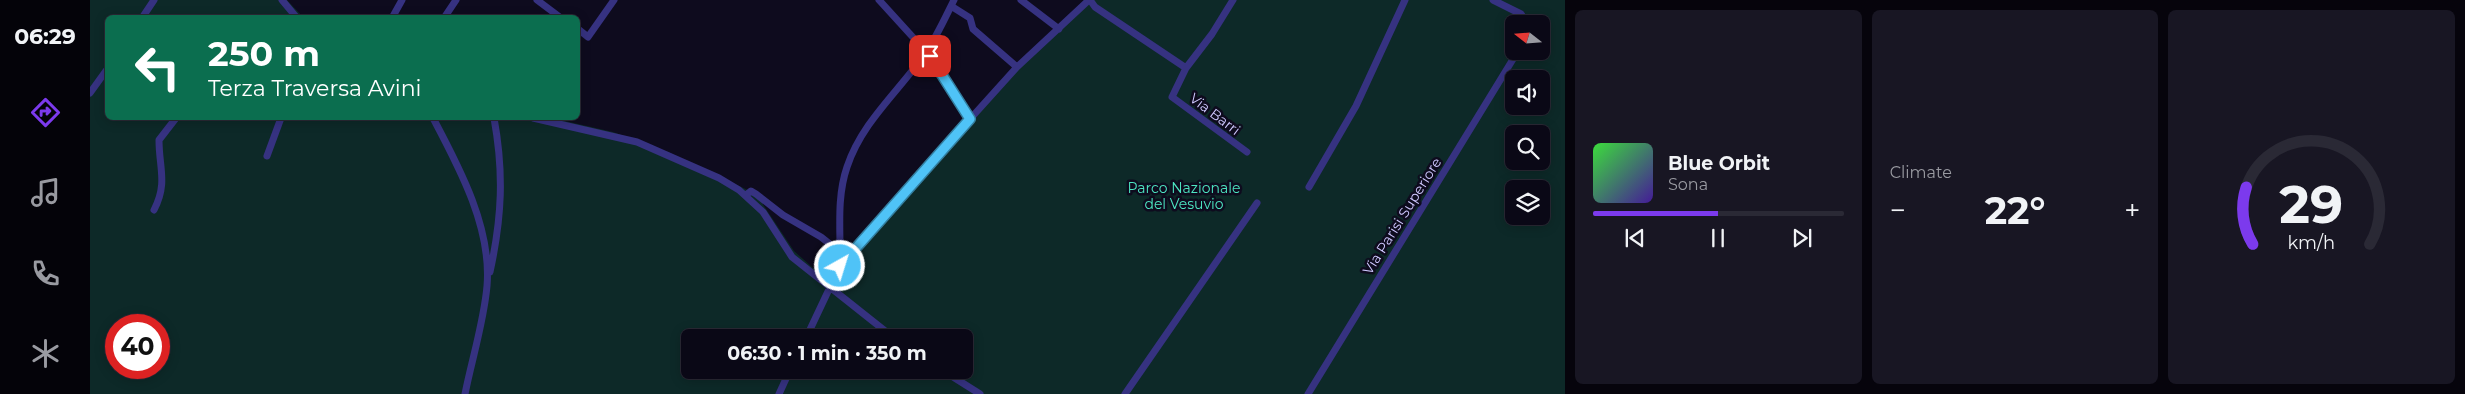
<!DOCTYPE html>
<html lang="en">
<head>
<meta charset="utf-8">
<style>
	body { margin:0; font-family:Montserrat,sans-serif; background:#181623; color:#f1f3f6; height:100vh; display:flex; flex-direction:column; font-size:19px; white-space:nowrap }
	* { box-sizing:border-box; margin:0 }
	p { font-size:16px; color:#999aa1 }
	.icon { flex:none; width:28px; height:28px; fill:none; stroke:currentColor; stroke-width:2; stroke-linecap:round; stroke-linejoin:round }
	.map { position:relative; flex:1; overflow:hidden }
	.drawer { display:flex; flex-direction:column; gap:10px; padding:10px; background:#06040c; width:900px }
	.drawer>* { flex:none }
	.top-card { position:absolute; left:15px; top:15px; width:475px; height:105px; border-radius:8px; box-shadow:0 2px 12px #0003,0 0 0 1px #2a2935; background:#0b6e4f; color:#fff; overflow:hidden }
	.needle { width:32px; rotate:287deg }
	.buttons { position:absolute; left:1415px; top:15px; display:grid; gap:10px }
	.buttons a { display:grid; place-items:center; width:45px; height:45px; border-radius:8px; background:#0a0816; box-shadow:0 2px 12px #0003,0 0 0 1px #2a2935; font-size:25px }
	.speed { position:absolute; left:15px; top:314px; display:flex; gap:10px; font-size:25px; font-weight:700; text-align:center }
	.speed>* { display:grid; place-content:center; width:65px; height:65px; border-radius:50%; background:#0a0816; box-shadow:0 2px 12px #0003,0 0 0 1px #2a2935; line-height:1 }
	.speed .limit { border:8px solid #d22; background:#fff; color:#111 }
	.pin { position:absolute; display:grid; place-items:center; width:42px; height:42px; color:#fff; margin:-21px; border-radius:10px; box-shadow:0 2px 8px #0006 }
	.me { position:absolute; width:55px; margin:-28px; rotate:39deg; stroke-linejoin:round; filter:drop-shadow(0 0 4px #0008) }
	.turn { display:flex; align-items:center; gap:18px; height:105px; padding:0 20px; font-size:22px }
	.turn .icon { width:65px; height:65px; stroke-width:2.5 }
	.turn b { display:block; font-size:35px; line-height:42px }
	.big { font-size:38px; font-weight:700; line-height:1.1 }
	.drawer .tile { flex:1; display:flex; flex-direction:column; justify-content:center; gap:8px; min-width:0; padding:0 18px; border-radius:8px; background:#181623 }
	.drawer .dial { align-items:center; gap:0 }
	.dial svg { height:130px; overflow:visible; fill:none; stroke:#2a2935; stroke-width:7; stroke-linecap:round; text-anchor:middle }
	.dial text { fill:#f1f3f6; stroke:none }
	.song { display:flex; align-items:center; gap:15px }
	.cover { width:60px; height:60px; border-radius:8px; background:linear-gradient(135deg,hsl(120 70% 55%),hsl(260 70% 35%)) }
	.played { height:5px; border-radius:2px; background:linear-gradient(90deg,#7c3aed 50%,#2a2935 50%) }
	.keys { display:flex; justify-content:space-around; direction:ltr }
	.heat { display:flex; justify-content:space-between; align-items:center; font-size:28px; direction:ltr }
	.drawer .tiles { flex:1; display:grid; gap:10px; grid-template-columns:repeat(3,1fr) }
	.trip { position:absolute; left:591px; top:329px; width:292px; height:50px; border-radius:8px; background:#0a0816; box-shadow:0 2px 12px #0003,0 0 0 1px #2a2935; font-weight:700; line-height:50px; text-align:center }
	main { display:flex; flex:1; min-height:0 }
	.tabs { display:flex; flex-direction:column; width:90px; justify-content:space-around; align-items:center; background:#040309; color:#999aa1 }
	.tabs .icon { width:35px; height:35px }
	.tabs .current { color:#7c3aed }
	.tabs b { font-size:22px; color:#f1f3f6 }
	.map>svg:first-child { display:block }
	.green { fill:#0d2928; fill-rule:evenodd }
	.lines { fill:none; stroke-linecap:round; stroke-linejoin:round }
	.minor { stroke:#363281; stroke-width:7 }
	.route-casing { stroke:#337fa1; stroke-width:12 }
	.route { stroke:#4fc3f7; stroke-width:9 }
	.labels { text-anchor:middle; stroke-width:5; stroke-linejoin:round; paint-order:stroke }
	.street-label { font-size:14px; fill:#cfc8ff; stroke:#0e0b1e }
	.park-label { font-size:14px; fill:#4de6c2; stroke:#0e0b1e }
</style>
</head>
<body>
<main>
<nav class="tabs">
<b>06:29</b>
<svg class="icon current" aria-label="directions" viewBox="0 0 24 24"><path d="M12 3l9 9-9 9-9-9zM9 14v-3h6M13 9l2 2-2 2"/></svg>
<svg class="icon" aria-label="music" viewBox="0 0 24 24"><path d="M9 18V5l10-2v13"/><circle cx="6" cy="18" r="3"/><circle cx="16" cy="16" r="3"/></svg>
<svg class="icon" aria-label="phone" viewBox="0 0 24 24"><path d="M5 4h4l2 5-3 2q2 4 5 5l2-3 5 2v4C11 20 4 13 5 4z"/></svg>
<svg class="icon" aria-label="climate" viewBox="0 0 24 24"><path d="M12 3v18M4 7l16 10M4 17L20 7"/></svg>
</nav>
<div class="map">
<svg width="1475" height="394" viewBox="0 0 1475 394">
	<rect width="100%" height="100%" fill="#0e0b1e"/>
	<!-- green -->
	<path class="green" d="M0,0h197l16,17 -195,1v100h444l61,14 55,20 88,42 38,57 35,31c79,-99 165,-193 255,-282h481v394h-1475zM1424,24h27v27h-27zM1424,79h27v27h-27zM1424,134h27v27h-27zM1424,189h27v27h-27zM26,325h43v43h-43zM600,338h275v32h-275z"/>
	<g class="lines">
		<!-- minor -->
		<path class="minor" d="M192,0l15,18
			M447,0l24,18
			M789,0l51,56 40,63
			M931,0l38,29
			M1000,0l5,7 91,61 26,-34 21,-34
			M1403,0l28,14 7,10
			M861,6l19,12 3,11 44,38
			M52,18l12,-18
			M302,18l10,-18
			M354,18l12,-18
			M488,29l10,8 26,-37
			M1096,68l-14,29 75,55
			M0,93l18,-25
			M343,118c26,49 59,110 54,168 -3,35 -15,73 -22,108
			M443,118l104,24 82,36 20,12 24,22 29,45 102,81
			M177,156l14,-38
			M1219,187l47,-81 49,-106
			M656,195l5,-4 5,3 27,21 38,22 19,15
			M64,210c14,-27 5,-42 5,-70l17,-22
			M750,266c1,-33 -4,-67 7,-99 15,-45 51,-75 78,-113 11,-16 20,-36 29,-54
			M400,272c12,-55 14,-99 4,-154
			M716,338l34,-72 12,-15 38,-39 35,-43 92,-102 72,-67
			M852,370l38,24
			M689,394l11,-24
			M1035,394l132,-191
			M1218,394l210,-343"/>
	</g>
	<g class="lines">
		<!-- route casing -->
		<g class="route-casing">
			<path id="route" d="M750,266l130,-147 -40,-63"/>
		</g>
		<!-- route -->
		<use href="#route" class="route"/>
	</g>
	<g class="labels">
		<!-- street labels -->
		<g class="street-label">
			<text transform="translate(1125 114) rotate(37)" y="5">Via Barri</text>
			<text transform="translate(1312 216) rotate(-58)" y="5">Via Parisi Superiore</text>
		</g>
		<!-- park labels -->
		<g class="park-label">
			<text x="1094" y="193">Parco Nazionale<tspan x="1094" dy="16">del Vesuvio</tspan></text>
		</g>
	</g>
</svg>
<div class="buttons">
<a><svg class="needle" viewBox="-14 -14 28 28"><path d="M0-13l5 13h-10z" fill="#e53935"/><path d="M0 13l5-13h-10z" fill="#999aa1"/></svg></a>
<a><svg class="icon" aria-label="sound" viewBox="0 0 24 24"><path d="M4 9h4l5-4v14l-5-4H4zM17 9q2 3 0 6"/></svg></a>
<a><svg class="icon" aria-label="search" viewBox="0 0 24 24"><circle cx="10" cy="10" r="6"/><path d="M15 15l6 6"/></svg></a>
<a><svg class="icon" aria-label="layers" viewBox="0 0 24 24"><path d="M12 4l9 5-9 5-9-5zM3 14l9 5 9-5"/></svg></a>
</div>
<div class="speed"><div class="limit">40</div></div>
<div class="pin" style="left:840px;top:56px;background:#d93025"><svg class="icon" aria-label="arrive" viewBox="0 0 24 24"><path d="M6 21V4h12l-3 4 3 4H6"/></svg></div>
<svg class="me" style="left:750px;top:266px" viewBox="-20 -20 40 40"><circle r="17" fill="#4fc3f7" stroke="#fff" stroke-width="3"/><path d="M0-11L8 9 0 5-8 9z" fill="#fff"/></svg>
<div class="trip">06:30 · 1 min · 350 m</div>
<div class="top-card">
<div class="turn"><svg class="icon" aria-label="left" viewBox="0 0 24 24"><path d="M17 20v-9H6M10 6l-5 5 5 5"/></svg><div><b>250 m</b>Terza Traversa Avini</div></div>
</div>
</div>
<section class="drawer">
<div class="tiles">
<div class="tile">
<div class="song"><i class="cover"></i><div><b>Blue Orbit</b><p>Sona</p></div></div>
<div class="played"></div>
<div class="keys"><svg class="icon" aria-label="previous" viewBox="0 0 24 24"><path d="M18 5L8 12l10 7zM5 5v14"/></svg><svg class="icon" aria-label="pause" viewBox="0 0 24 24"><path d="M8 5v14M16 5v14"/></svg><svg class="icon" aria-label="next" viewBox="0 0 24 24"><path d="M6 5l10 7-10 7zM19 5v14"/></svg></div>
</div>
<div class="tile"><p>Climate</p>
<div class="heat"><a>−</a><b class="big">22°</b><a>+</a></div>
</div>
<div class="tile dial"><svg viewBox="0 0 100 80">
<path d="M14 69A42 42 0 1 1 86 69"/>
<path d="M14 69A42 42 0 0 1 10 34" stroke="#7c3aed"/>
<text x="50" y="56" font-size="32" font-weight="700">29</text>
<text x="50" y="72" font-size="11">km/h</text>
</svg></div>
</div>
</section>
</main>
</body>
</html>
